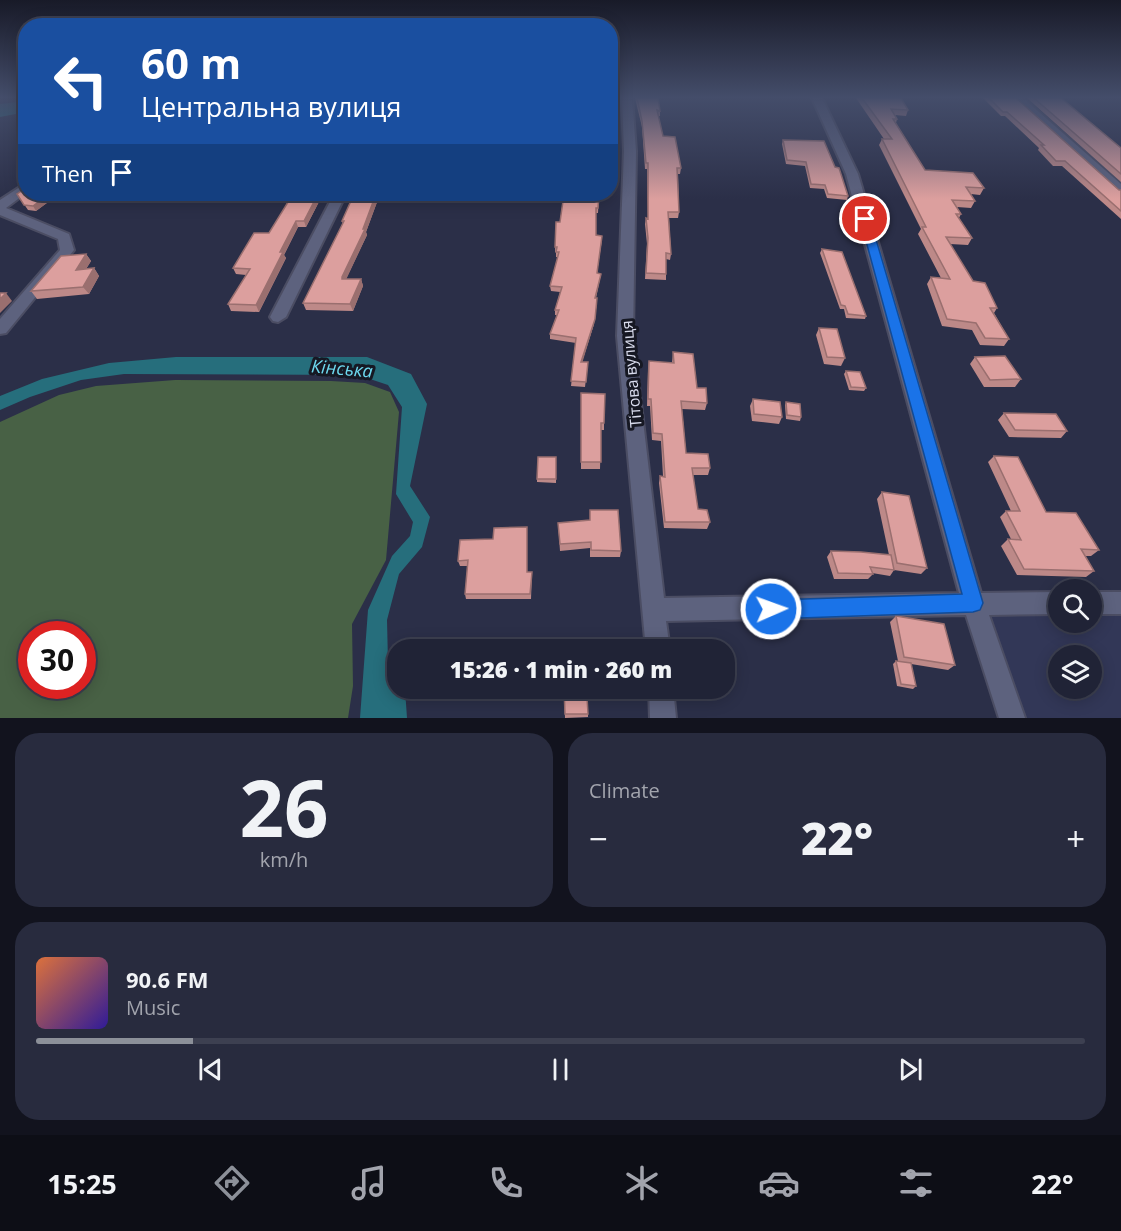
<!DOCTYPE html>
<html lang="en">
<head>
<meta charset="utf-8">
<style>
	body { margin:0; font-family:"Open Sans",sans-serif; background:#282b3e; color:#f1f3f6; height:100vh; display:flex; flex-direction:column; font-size:22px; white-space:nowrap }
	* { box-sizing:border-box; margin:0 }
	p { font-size:20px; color:#a2a4ad }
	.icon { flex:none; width:33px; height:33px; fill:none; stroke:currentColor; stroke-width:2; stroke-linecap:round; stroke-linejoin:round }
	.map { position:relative; height:718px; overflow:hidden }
	.panel { display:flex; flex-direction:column; gap:15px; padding:15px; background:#12131e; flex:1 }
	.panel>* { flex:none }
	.top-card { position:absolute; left:18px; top:18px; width:600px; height:183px; border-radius:24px; box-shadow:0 3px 15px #0003,0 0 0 2px #3d4051; background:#1a4fa0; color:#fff; overflow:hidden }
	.buttons { position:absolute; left:1048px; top:579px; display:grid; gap:12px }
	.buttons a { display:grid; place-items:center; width:54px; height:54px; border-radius:50%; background:#202336; box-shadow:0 3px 15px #0003,0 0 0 2px #3d4051; font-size:30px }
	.speed { position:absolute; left:18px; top:621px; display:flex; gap:12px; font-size:30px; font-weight:700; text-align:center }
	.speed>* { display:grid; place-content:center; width:78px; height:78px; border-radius:50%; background:#202336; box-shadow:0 3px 15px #0003,0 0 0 2px #3d4051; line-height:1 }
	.speed .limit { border:9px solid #d22; background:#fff; color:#111 }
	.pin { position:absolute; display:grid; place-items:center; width:51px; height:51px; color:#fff; margin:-26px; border:3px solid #fff; border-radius:50%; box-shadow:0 2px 6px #0007 }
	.me { position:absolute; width:66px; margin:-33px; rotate:88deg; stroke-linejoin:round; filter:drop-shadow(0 0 4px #0008) }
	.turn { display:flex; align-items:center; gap:21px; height:126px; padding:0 24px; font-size:27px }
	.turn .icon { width:78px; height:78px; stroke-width:2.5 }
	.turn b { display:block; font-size:42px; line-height:51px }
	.then { display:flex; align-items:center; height:57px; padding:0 24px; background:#0003; gap:12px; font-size:22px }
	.big { font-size:45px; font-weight:800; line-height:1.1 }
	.panel .tile { flex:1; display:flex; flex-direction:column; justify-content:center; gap:9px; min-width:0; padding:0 21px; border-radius:24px; background:#282b3e }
	.panel .dial { align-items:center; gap:0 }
	.dial b { font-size:78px; line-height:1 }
	.song { display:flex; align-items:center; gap:18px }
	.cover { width:72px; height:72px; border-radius:9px; background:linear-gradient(135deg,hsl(20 70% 55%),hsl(250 70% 35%)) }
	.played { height:6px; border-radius:3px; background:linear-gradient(90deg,#8c9099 15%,#3d4051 15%) }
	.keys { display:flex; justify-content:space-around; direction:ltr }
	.heat { display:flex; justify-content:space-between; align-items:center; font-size:33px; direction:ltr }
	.panel .tiles { flex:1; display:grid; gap:15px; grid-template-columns:1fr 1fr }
	.tile:last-child { grid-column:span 2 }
	.trip { position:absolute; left:387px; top:639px; width:348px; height:60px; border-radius:24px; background:#202336; box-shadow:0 3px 15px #0003,0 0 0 2px #3d4051; font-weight:800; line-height:60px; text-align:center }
	.tab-bar { display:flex; height:96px; justify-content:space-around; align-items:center; background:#0d0e16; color:#a2a4ad }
	.tab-bar .icon { width:42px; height:42px }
	.tab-bar .selected { color:#8c9099 }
	.tab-bar b { font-size:27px; color:#f1f3f6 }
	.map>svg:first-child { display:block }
	.built { fill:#323757; fill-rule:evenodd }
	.green { fill:#486145; fill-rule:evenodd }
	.water { fill:#266e7c }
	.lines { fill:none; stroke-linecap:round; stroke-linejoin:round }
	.river { fill:#266e7c; fill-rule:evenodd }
	.minor-casing { stroke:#4b4d63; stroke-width:4 }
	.minor { fill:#5d627e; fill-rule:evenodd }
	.wall { fill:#bd8988 }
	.shaded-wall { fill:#9a6f6f }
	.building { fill:#dc9f9e; stroke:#9a6f6f; stroke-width:1.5 }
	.route { fill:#1a73e8; stroke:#114b97; stroke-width:1.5 }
	.labels { text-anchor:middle; stroke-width:6; stroke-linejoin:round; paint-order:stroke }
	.street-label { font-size:16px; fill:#d9dced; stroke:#161823 }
	.water-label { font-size:18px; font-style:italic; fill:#6dd8ee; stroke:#161823 }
</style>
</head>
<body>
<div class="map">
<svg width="1121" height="718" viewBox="0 0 1121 718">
	<rect width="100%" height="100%" fill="#2b2f48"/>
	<!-- built -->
	<path class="built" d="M1059,605v17h33v-17h29v113h-105l-39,-112zM1059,656h33v32h-33z"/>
	<!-- green -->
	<path class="green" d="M175,380l156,1 34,2 25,9 9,20 -13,148 -34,64 1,62 -5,32h-348v-296l59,-27 37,-9zM32,634h50v52h-50z"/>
	<!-- water -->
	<path class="water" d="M176,357h191l44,17 16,30 -17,82 20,31 -8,30 -23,27 -12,46 1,42 9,10 1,16 7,1 2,29h-47l8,-108 24,-54 18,-20 3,-14 -17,-28 6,-87 -14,-22 -30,-10 -234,-1 -43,6 -51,17 -30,13v-14l42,-17 67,-16z"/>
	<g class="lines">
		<!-- river -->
		<path class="river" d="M26,101v11l-26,5v-13z"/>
		<!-- minor casing -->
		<g class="minor-casing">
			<path id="minor" d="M622,98h10l4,53 -3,185 31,262 295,-5 -113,-419 -34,-76h10l36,76 123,419 78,-1v22l-70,1 36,103h-26l-33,-103 -300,6 4,29h-24l-29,-314 7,-185z
				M1012,98h11l98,86v10l-4,-1z
				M26,183v10l-20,15 63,26 5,16 -68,83 -6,1v-15l60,-69 -2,-11 -58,-24v-15z
				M334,194h12l-60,123 -8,5 -5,-1 -3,-4z
				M1092,592h29v22h-29z
				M649,688h24l3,30h-26z"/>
		</g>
		<!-- minor -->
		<use href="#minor" class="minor"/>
	</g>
	<!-- wall -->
	<path class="wall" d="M635,98h23l2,13v5h-2l5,20 18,32 -1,6h-2l1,38 -1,6h-9l2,36 -1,6 -4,-1v21l-21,-1 2,-35 -2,-20 1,-6 2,1 -1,-50h-2l-3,-42z
		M856,98h45l7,12 -2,6 -11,-1 2,4 -1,4 29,47 59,18 -4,7 -9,-1 4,7 -4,7 -14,-1 4,7 -2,4 13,20 -4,7 -18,-1 23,37 24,27 -3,5 15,26 -5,7 -24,-1 -8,-15 -30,-4 -15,-42 4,-7 10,1 -23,-44 3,-5 -42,-84 3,-6h2z
		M983,98h33l103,92h2v29l-59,-53h-9l-15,-16 1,-2 -34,-32h-4z
		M1027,98h34l60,50v34z
		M783,140l65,56 -1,4 -20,-2 -3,-9 -14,-1 -5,-22 -19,-2 -4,-20z
		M17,194h42l-23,17 -8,-1z
		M289,194h34l-17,33h-8l-14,28 2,3 -27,54 -28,-1 -3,-7 18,-29 -10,-1 -3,-6 36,-35 24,-39z
		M354,194h26l-14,38 1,3 -21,44h15l2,7 -10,25 -47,-1 -3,-7 40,-79 -1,-3z
		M561,194h38l-1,19h-2v22l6,5 -5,33 4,1 -1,5 -4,19 -2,26 -12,38h6l-3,25 -14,-1 5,-43 -26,-4v-5l8,-19h-3v-5l5,-18 -9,-1 -1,-5 8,-29h-2v-5h-1l1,-30h4l3,-23h-2z
		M822,249l44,67 -1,3 -19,-1 -2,-9h-4l-20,-56z
		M86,254l5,7 -5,8 8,-1 5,8 -10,18 -52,5 -6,-8z
		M819,328l26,30 -4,8 -17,-2 -8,-29z
		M673,352l34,51 -2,7 -23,-1 4,44 24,15 -2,7h-15l5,34 12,13 -3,7 -43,-1 -5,-45 1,-7h3l-2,-35 -9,-1 -2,-34h-3l1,-38 1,-7 23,2z
		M975,357l46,22 -6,8h-31l-14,-23z
		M846,371l20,17 -2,3 -15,-1 -5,-16z
		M581,393l23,30v7h-3l-1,39h-19z
		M753,399l29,18 -3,7 -27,-3 -2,-15z
		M786,402l15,15 -1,4 -14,-2 -1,-14z
		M1004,413l63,18 -6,7 -52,-1 -11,-17z
		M994,456l52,56 53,38 -8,6h-6l9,15 -8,6 -69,-2 -16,-29 7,-7h3l-11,-22 6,-6h5l-23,-49z
		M556,457v26l-19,-1v-3z
		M882,492l45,76 -6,6 -27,-4 -4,6 -18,-3 1,1 -5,5h-34l-7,-22 4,-6 58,4 -12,-56z
		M590,510l31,41 -1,6h-30v-9l-30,3 -2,-28 32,-3z
		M460,540l67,32h5l-1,27h-65l-1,-5 3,-28h-8l-2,-5z
		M896,616l59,49 -7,5 -37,-6 5,22 -3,3 -16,-3 -4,-22 3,-3h2l-8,-39z
		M564,688l62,9 -1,4h-37v16l-23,1z"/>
	<!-- shaded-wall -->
	<path class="shaded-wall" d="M49,194h10l-23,17 -3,-5z
		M318,194h5l-17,33 -2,-6z
		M376,194h4l-14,38 1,3 -23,49 -2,-5v-2l21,-48z
		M296,221l2,6 -14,28 2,3 -27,54 -3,-7 24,-53z
		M86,254l5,7 -10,16 -5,-7z
		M94,268l5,8 -10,18 -6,-7z
		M361,279l2,7 -10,25 -3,-7z
		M6,293l6,8 -12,12v-14z
		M597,303l-3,21 -13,43v-5z"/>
	<!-- building -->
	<path class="building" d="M637,98h21l2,13 -3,-1 6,26 12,1 6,31h-4l2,44h-11l3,42 -5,-1v21l-20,-1 2,-35 -2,-20 2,1v-56h-2l-4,-42z
		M862,98h39l7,12 -17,-1 6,10h-4l32,51 48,3 11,15 -18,-1 9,14 -23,-1 9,14h-5l16,24 -26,-1 27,44 12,2 12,25h-7l19,31 -24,-1 -9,-15 -29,-4 -16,-42 19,2 -28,-52h4l-44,-88h10z
		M989,98h27l103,92h2v21l-56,-50h-9l-15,-16h3l-37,-33h-4z
		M1034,98h27l60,50v26z
		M783,140l41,1 11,26 4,1 9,28 -20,-2 -3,-9 -14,-1 -5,-22 -19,-2z
		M26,188v6h23l-16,12 -9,-1 -7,-11z
		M293,194h25l-14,27h-8l-16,31h3l-27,53 -28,-1 22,-35 -17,-1 21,-35h15z
		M354,194h22l-13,35h2l-23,48v2h19l-11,25 -47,-1 41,-82h-2z
		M561,194h38l-1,14h-2v27l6,1 -5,37 4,1 -6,24h2l-2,21 -14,43h7l-2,20 -15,-1 5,-43 -26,-4 9,-24h-4l7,-23 -12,-1 9,-34h-3l1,-5h-2l1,-25h4l4,-28z
		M822,249l20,3 24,64 -18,-2 -3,-8 -4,-1z
		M86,254l-10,16 18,-2 -11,19 -52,4 30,-35z
		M0,293h6l-6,6z
		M819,328l18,1 8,29 -18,-1z
		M673,352l20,2 4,34h9l1,15 -26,-2 5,52 22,1 2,14h-18l6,41 9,1 3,12h-45l-5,-46 5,1 -3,-43 -9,-1 -2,-34h-3l1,-38 25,2z
		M1005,356l16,23 -31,1 -15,-23z
		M846,371l14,1 6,16 -15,-1z
		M581,393l24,1 -1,29h-3v39h-20z
		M753,399l27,3 2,15 -28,-3z
		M786,402l14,2 1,13 -14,-2z
		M1004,413l52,1 11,17 -52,-1z
		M994,456l24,1 28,55 30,1 23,37 -18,-1 13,22 -70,-2 -16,-30 13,1 -15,-29h14z
		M538,457h18v22h-19z
		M882,492l27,4 18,72 -30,-5z
		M590,510h28l3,41 -30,-1v-8l-31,2 -2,-21 32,-3z
		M527,527v45h5l-2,22h-65l3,-34 -10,1 2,-21 33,-1 1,-11z
		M831,551l30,1 30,3 3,15 -24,-3 3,7 -35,-1z
		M896,616l48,8 11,41 -51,-8z
		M896,661l15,2 5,23 -15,-2z
		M564,688h61l1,9h-39l1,17h-23z"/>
	<!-- sky -->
	<linearGradient id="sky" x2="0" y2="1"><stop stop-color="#181a28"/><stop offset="0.49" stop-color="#444d6a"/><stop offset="1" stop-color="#444d6a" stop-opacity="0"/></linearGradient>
	<rect width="1121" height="199" fill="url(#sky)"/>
	<!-- route -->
	<path class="route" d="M865,215l5,4 113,384 -3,7 -7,2 -202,7 -7,-3 -3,-7 3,-7 7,-2 191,-6 -102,-375z"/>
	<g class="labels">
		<!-- street labels -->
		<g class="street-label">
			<text transform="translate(631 374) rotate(-95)" y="6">Тітова вулиця</text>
		</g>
		<!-- water labels -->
		<g class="water-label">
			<text transform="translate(342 369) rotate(5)" y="6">Кінська</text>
		</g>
	</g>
</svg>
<div class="buttons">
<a><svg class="icon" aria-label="search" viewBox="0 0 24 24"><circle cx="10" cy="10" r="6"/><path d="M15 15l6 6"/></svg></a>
<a><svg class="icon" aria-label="layers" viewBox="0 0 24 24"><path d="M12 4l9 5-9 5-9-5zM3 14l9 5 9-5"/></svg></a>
</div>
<div class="speed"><div class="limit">30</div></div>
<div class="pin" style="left:865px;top:219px;background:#d93025"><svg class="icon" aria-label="arrive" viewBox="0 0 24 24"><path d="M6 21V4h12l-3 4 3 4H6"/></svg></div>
<svg class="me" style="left:771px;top:609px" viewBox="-20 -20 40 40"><circle r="17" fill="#1a73e8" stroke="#fff" stroke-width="3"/><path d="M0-11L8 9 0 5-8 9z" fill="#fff"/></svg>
<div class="trip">15:26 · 1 min · 260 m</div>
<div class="top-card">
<div class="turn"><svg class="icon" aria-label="left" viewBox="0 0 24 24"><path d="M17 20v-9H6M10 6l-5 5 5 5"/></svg><div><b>60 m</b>Центральна вулиця</div></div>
<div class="then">Then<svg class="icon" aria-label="arrive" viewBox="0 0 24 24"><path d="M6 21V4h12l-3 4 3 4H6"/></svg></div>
</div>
</div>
<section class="panel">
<div class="tiles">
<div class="tile dial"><b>26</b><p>km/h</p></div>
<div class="tile"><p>Climate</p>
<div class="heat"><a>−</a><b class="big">22°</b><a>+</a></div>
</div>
<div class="tile">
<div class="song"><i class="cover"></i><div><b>90.6 FM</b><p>Music</p></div></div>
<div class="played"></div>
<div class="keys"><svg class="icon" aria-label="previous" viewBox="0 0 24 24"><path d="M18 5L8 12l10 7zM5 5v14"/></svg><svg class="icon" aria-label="pause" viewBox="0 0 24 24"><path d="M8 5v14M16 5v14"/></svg><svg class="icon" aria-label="next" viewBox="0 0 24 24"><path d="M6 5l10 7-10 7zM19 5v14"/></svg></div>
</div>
</div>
</section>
<nav class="tab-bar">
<b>15:25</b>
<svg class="icon selected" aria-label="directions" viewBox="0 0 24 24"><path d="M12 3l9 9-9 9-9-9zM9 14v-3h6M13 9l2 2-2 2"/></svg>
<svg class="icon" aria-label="music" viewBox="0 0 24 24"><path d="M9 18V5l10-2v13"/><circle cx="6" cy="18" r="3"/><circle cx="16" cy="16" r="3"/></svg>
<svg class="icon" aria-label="phone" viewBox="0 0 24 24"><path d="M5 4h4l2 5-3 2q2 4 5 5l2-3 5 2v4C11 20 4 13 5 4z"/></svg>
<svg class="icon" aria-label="climate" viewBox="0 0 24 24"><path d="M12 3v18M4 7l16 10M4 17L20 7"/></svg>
<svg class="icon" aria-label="car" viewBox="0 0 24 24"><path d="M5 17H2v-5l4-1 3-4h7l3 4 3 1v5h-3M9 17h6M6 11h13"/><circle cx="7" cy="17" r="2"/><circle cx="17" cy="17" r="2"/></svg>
<svg class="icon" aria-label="filters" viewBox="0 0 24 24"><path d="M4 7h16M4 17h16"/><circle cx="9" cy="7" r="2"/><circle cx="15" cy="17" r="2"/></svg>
<b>22°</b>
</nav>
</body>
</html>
